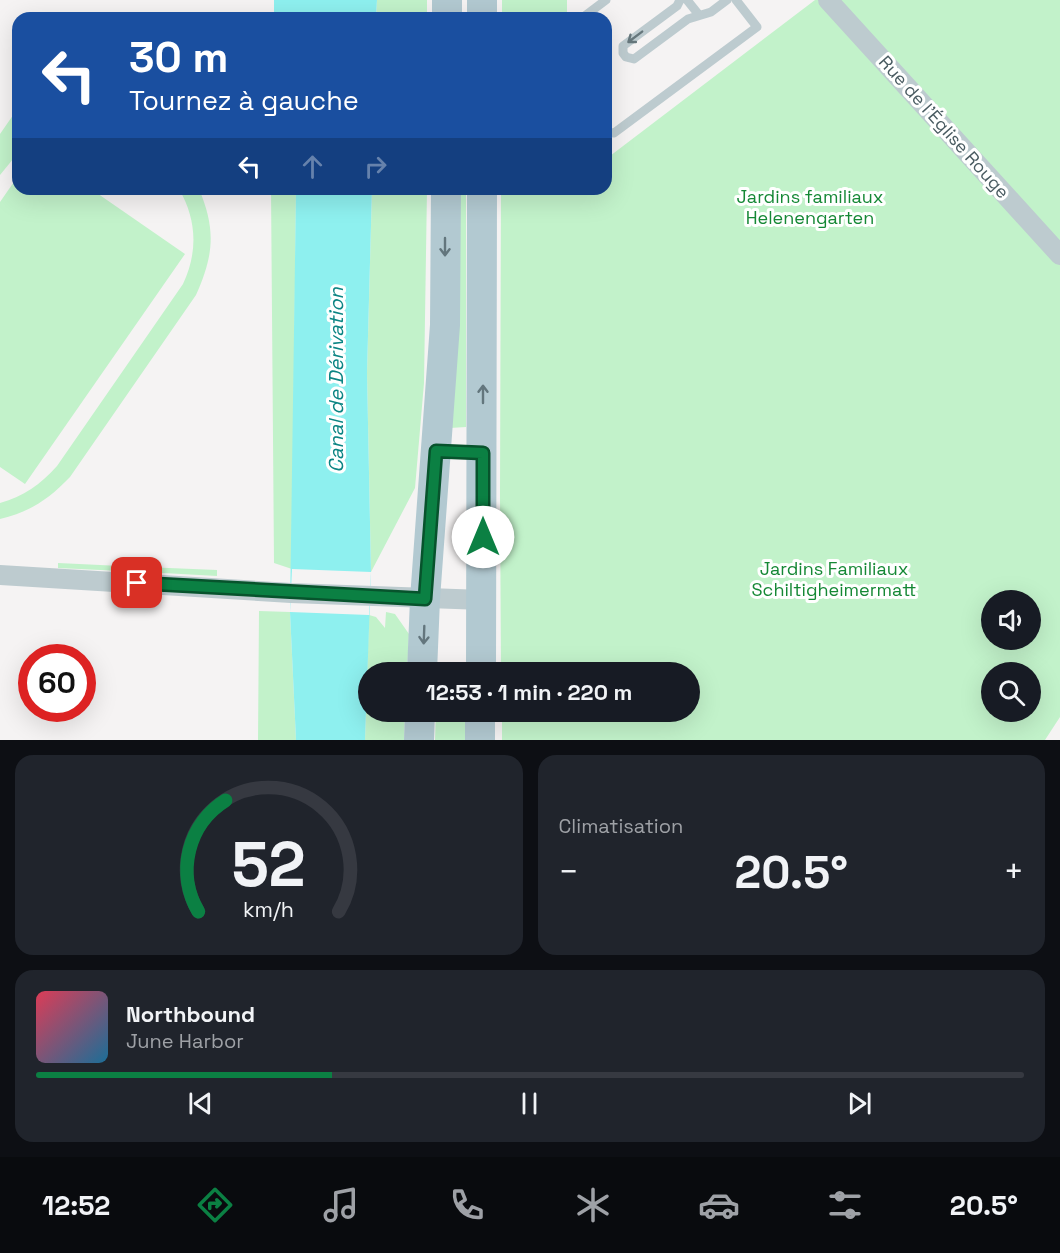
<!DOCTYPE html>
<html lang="fr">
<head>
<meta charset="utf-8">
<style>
	body { margin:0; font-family:"Space Grotesk",sans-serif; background:#20242c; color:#f1f3f6; height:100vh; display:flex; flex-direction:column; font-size:22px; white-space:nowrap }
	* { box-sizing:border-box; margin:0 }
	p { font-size:20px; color:#9ea1a6 }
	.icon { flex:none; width:33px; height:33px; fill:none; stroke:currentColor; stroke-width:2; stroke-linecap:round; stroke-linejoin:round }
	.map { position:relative; height:740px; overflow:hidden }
	.panel { display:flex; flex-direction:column; gap:15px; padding:15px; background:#0d0f14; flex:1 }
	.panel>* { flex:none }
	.banner { position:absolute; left:12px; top:12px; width:600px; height:183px; border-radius:18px; box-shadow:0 6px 24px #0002; background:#1a4fa0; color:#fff; overflow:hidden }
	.controls { position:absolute; left:981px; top:590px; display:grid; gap:12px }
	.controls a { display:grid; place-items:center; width:60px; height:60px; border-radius:50%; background:#171b24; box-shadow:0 6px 24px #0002; font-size:30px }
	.speed { position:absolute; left:18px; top:644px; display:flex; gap:12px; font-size:30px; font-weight:700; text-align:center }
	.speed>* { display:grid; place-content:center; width:78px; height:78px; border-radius:50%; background:#171b24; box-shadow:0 6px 24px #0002; line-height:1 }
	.speed .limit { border:9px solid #d22; background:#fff; color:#111 }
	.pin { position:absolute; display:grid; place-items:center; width:51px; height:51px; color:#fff; margin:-26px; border-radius:12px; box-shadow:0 3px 9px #0006 }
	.me { position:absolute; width:66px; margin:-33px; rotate:0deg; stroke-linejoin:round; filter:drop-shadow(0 0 4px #0008) }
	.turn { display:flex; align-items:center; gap:21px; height:126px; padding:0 18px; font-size:27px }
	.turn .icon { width:78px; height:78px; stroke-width:2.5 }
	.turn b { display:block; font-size:42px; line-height:51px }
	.lanes { display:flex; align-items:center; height:57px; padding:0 18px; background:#0003; justify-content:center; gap:30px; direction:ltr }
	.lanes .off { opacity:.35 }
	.big { font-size:45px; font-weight:600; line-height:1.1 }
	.panel .widget { flex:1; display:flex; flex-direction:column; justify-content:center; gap:9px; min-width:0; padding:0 21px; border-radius:18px; background:#20242c }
	.panel .dial { align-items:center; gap:0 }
	.dial svg { height:156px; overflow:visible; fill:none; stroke:#363941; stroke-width:7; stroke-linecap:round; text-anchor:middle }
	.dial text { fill:#f1f3f6; stroke:none }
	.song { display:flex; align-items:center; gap:18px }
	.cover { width:72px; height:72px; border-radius:9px; background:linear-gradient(135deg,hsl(350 70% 55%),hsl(200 70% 35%)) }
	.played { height:6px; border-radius:3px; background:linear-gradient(90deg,#0b8043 30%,#363941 30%) }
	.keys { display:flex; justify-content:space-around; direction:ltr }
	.heat { display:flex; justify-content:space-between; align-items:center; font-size:33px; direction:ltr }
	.panel .tiles { flex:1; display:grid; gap:15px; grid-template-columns:1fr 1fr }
	.widget:last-child { grid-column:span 2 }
	.trip { position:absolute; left:358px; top:662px; width:342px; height:60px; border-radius:30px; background:#171b24; box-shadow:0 6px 24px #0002; font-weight:600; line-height:60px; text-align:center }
	.tab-bar { display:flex; height:96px; justify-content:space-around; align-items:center; background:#090b0e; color:#9ea1a6 }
	.tab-bar .icon { width:42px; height:42px }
	.tab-bar .selected { color:#0b8043 }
	.tab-bar b { font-size:27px; color:#f1f3f6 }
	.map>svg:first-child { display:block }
	.green { fill:#c2f2ca; fill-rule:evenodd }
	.water { fill:#8ef0ef }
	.pier { fill:#f5f3f3 }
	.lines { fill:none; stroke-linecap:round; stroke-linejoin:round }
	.service { stroke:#bdcbcf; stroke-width:9 }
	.minor { stroke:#bdcbcf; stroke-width:20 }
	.primary { stroke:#b2c9d1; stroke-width:30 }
	.oneway { stroke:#66777c }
	.oneway2 { stroke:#63767d }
	.route-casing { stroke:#07532c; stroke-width:15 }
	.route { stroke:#0b8043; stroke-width:10 }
	.labels { text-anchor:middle; stroke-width:6; stroke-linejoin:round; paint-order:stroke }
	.street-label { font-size:18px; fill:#495b61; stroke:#fff }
	.park-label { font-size:18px; fill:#158835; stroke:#fff }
	.water-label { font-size:20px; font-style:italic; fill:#0b8483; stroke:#fff }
</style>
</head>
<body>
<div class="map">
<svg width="1060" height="740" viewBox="0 0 1060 740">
	<rect width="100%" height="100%" fill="#f5f3f3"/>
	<!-- green -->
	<path class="green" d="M377,0h50v18h-51z
		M502,0h65v18h-65z
		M815,0h245v717l-15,23h-543v-29h188v-39h-189l-1,-177 1,-306h105v-30zM992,600h38v39h-38zM992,672h38v39h-38z
		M18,108v45l-18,22v-41z
		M18,176v13h73l94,65 -160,230 -25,-17v-265z
		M179,189h20c17,40 15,66 -3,106l-126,182c-21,22 -40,35 -70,42v-16c24,-7 40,-18 57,-37l126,-182c15,-32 14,-64 -4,-95z
		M271,189h25l-4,380 -18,-6z
		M372,189h55l-3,194 -9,105 -44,84 -4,-199z
		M455,189h11v238l-16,1z
		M58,563l84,4v5l-84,-4z
		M145,567l72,3v6l-72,-4z
		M259,611l31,1 6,128h-38z
		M386,612l9,2 14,20 -2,38h-38v39h36l-1,29h-39l4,-125 7,2 9,11z
		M436,711h29v29h-30z"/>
	<!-- water -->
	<path class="water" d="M274,0h103l-1,18h-102z
		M296,189h76l-5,184 4,199 -6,168h-69l-6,-128z"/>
	<!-- pier -->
	<path class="pier" d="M292,569l79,3 -2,43 -79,-3z"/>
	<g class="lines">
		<!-- service -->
		<path class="service" d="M680,0l-3,6 -54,40v7l3,4 8,2 54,-40 23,-7 16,-12
			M687,0l12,15
			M582,18l24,-18
			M606,132l8,1 143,-106 -21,-27
			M440,451l37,1"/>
		<!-- minor -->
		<path class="minor" d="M828,0l232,255
			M0,575l291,18 192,7"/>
		<!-- primary -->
		<path class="primary" d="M482,0v18
			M447,18v-18
			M422,672l3,-73 20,-274 1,-136
			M481,672l1,-483
			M480,711v29
			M419,740l1,-29"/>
	</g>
	<!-- one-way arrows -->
	<defs><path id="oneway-shaft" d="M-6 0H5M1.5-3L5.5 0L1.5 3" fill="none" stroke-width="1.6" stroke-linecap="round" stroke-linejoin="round" transform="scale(1.5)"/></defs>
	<use class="oneway" href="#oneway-shaft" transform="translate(635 37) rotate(143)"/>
	<g class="oneway2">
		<use href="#oneway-shaft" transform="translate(445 247) rotate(90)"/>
		<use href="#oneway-shaft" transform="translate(483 394) rotate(-90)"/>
		<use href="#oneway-shaft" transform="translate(424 635) rotate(92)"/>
	</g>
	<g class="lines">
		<!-- route casing -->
		<g class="route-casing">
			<path id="route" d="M137,583l288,16 11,-148 47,2v84"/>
		</g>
		<!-- route -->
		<use href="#route" class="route"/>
	</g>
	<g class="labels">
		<!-- street labels -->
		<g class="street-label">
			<text transform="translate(944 127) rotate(48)" y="6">Rue de l'Église Rouge</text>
		</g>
		<!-- park labels -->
		<g class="park-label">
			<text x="810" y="203">Jardins familiaux<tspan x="810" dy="21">Helenengarten</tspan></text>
			<text x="834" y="575">Jardins Familiaux<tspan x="834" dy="21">Schiltigheimermatt</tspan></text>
		</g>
		<!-- water labels -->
		<g class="water-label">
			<text transform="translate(336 380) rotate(-90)" y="7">Canal de Dérivation</text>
		</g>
	</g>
</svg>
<div class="controls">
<a><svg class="icon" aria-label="sound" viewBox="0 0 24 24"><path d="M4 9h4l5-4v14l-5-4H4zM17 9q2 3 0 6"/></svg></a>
<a><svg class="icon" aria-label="search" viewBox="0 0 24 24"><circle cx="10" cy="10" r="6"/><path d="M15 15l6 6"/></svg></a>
</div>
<div class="speed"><div class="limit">60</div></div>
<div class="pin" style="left:137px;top:583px;background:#d93025"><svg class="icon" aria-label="arrive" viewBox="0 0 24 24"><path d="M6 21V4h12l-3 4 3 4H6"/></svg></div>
<svg class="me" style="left:483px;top:537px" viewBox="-20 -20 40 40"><circle r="19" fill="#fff"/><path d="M0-13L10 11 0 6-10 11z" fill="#0b8043"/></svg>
<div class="trip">12:53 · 1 min · 220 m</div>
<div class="banner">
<div class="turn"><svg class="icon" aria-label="left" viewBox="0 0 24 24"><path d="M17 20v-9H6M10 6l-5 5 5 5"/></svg><div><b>30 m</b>Tournez à gauche</div></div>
<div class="lanes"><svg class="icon" aria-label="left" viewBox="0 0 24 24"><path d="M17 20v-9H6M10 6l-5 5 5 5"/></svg><svg class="icon off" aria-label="ahead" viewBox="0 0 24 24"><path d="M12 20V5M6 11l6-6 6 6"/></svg><svg class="icon off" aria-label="right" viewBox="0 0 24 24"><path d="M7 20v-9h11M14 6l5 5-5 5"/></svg></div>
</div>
</div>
<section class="panel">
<div class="tiles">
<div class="widget dial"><svg viewBox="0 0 100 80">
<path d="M14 69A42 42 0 1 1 86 69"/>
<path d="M14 69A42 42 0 0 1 28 12" stroke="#0b8043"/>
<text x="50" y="56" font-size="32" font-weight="700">52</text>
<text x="50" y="72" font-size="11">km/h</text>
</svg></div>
<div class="widget"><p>Climatisation</p>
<div class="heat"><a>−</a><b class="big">20.5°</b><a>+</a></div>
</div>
<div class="widget">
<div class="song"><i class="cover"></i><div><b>Northbound</b><p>June Harbor</p></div></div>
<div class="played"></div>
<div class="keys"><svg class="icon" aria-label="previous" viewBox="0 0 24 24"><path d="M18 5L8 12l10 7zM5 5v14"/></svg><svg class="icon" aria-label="pause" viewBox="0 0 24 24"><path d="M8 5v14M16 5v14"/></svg><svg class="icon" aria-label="next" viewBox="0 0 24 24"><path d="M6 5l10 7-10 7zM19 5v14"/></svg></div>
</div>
</div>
</section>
<nav class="tab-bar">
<b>12:52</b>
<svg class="icon selected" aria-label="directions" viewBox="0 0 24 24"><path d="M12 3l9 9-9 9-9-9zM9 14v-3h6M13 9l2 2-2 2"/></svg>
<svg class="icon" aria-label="music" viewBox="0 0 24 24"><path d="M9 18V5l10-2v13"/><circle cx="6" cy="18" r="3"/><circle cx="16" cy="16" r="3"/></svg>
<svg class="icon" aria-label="phone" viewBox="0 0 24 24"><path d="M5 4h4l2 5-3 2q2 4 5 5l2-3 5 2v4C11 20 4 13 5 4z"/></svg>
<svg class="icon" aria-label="climate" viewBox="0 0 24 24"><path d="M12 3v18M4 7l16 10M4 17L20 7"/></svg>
<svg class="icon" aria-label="car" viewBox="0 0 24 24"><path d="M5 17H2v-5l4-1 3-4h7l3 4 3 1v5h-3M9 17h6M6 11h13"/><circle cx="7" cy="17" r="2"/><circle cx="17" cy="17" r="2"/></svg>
<svg class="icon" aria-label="filters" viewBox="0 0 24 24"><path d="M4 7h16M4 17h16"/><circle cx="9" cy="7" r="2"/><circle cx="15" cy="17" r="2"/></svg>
<b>20.5°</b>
</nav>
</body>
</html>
